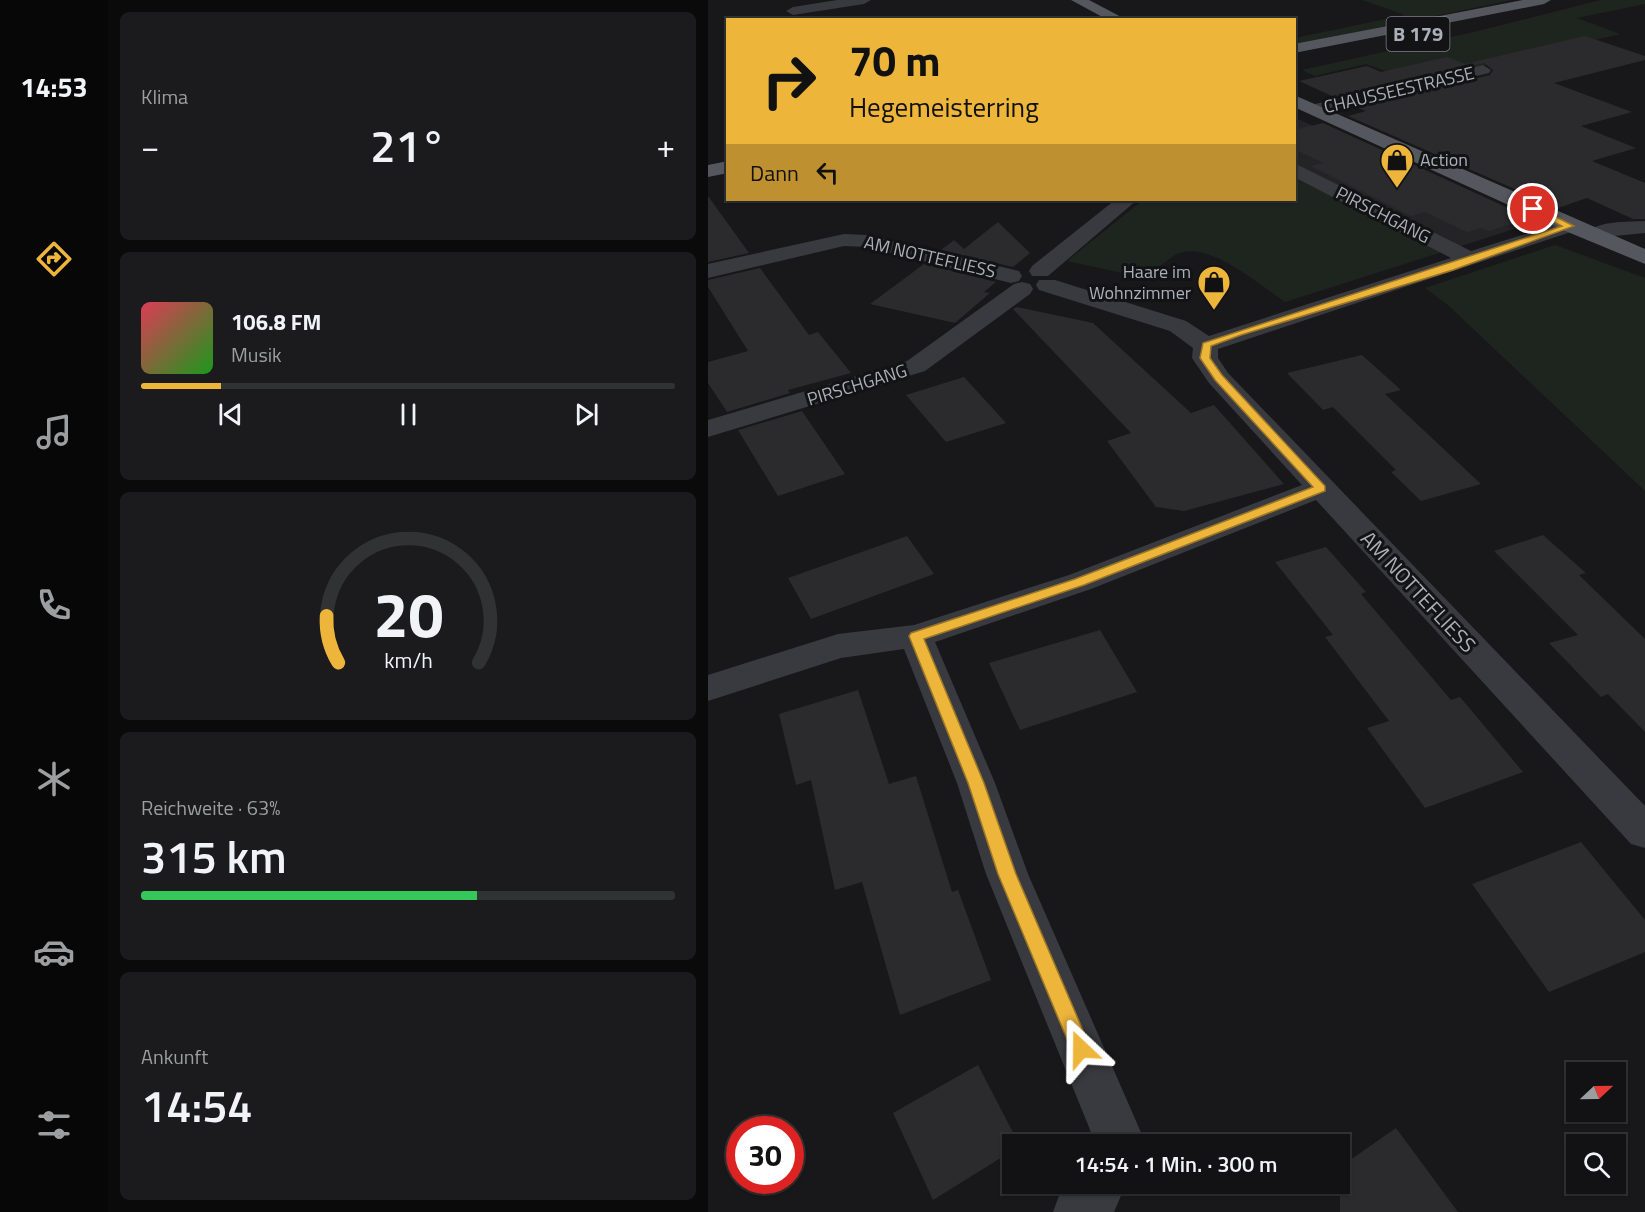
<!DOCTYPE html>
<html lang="de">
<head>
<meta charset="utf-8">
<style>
	body { margin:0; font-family:"Titillium Web",sans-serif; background:#1b1b1d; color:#f1f3f6; height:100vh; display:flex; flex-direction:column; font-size:22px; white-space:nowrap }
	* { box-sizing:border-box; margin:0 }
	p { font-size:20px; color:#9c9ea0 }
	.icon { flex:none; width:33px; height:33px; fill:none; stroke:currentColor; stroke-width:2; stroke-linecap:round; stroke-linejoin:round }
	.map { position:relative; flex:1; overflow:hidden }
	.drawer { display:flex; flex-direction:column; gap:12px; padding:12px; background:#0a0a0b; width:600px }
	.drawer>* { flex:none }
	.hud { position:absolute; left:18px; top:18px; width:570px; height:183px; border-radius:0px; box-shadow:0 2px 4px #0004,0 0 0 2px #313234; background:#eeb53b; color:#111; overflow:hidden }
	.needle { width:39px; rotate:68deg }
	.controls { position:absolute; left:858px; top:1062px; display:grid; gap:12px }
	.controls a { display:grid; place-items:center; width:60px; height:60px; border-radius:0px; background:#121214; box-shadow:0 2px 4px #0004,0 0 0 2px #313234; font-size:30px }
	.speed { position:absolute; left:18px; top:1116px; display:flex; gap:12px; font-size:30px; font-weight:700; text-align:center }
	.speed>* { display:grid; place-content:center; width:78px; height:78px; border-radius:50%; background:#121214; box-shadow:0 2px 4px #0004,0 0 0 2px #313234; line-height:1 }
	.speed .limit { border:9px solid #d22; background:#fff; color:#111 }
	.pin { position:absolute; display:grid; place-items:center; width:51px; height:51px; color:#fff; margin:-26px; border:3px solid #fff; border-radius:50%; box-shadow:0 2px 6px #0007 }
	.me { position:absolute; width:66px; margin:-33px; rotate:337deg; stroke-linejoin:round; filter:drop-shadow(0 0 4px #0008) }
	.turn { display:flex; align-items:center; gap:21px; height:126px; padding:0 24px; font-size:27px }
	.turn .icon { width:78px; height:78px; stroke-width:2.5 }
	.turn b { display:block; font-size:42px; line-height:51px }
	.then { display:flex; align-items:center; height:57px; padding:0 24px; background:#0003; gap:12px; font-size:22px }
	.big { font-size:45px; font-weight:600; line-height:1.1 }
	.drawer .card { flex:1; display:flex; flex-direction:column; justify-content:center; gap:9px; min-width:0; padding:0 21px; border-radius:9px; background:#1b1b1d }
	.drawer .dial { align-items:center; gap:0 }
	.dial svg { height:156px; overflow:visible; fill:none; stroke:#313234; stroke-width:7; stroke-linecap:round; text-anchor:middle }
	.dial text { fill:#f1f3f6; stroke:none }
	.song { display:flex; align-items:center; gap:18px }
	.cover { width:72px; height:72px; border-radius:9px; background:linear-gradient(135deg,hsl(350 70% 55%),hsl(120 70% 35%)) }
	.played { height:6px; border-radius:3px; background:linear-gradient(90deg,#eeb53b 15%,#313234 15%) }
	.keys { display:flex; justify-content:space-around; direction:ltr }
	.heat { display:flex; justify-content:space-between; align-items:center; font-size:33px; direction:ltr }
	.charge { height:9px; border-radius:4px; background:linear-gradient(90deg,#34c759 63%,#313234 0) }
	.trip { position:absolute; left:294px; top:1134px; width:348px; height:60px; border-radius:0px; background:#121214; box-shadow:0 2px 4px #0004,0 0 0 2px #313234; font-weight:600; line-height:60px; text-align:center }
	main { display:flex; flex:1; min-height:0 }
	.tab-bar { display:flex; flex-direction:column; width:108px; justify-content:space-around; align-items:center; background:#070708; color:#9c9ea0 }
	.tab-bar .icon { width:42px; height:42px }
	.tab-bar .selected { color:#eeb53b }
	.tab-bar b { font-size:27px; color:#f1f3f6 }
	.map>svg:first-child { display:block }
	.built { fill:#242427 }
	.green { fill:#1e251f }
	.building { fill:#2b2b2e }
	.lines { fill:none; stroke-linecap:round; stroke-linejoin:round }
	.minor { fill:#393a3f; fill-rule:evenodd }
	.major { fill:#55575e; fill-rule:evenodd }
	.route { fill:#eeb53b; stroke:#9b7626; stroke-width:1.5 }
	.labels { text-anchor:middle; stroke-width:6; stroke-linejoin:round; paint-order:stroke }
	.far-street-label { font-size:18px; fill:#aaafb9; stroke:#131315 }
	.far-poi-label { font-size:18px; fill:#aaafb9; stroke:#131315; text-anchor:start }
	.shield { fill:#131315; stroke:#7d8088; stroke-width:1.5 }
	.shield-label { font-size:20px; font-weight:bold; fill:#aaafb9 }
	.street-label { font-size:21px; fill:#aaafb9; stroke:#131315 }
</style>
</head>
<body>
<main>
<nav class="tab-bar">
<b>14:53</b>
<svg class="icon selected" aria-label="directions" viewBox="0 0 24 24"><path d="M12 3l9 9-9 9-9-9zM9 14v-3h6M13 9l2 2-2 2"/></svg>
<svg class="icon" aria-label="music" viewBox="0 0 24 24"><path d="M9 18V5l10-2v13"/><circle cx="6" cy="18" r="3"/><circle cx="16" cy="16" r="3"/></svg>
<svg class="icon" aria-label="phone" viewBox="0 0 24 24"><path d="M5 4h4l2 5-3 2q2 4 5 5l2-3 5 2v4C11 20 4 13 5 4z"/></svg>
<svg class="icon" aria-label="climate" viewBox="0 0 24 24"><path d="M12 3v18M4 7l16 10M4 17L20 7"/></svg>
<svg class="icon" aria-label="car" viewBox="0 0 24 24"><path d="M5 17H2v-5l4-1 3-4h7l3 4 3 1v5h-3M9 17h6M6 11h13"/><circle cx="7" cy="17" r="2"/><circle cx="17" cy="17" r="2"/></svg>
<svg class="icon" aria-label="filters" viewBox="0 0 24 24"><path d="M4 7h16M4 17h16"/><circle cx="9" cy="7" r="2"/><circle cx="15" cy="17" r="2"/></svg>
</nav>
<section class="drawer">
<div class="card"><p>Klima</p>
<div class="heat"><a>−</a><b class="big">21°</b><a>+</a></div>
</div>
<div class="card">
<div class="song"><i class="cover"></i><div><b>106.8 FM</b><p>Musik</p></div></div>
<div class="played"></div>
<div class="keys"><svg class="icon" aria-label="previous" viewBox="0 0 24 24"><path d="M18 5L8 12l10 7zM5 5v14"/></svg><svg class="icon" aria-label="pause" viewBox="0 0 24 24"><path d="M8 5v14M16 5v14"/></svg><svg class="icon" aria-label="next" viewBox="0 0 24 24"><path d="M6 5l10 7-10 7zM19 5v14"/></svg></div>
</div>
<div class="card dial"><svg viewBox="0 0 100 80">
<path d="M14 69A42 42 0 1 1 86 69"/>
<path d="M14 69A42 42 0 0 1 8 45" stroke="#eeb53b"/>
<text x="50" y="56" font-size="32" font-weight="700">20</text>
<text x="50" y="72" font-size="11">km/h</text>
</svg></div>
<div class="card"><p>Reichweite · 63%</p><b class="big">315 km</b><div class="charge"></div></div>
<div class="card"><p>Ankunft</p><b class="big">14:54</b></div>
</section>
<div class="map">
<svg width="937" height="1212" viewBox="0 0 937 1212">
	<rect width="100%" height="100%" fill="#18181a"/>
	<!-- built -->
	<path class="built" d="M586,117l233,108 -69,22 -163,-81z"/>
	<!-- green -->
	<path class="green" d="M654,0h150l-217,45v-7l110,-23z
		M893,0h44v4l-68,14 43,16 -206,47 -48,-17 -51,12 -13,-6 172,-38z
		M587,176l147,76 -157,50c-24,-16 -74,-60 -105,-49 -11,4 -24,17 -35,25l-78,-17 76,-61h151z
		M847,245l90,33v213l-197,-186 -23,-17z"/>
	<!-- building -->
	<path class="building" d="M877,36l60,20v4l-91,23 78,29 -51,14 55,22 -44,13 53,22v36h-12l-46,-21 -29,10 -210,-92 18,-5 -10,-4 134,-32 3,-5 -9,-7 -150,34 -35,-16 68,-15 14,6 66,-15 18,7z
		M615,123l207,95 -41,13 -8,-3 -14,4 -42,-20 -14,4 -100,-50 12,-3 -29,-14v-19z
		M0,196l41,57 -41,9z
		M290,222l32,31 -17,14 -72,-17 13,-10 10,9z
		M216,264l72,18 -12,10 6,1 -35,30 -85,-19z
		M52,268l49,67 9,-3 33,41 -63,17 2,3 -63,19 -19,-29v-21l40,-11 -40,-64v-7z
		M309,307l76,16 98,90 23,-8 70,79 -100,27 -28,-4 -49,-66 24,-8 -118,-124z
		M654,355l39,35 -16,4 96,90 -60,17 -30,-29 5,-2 -63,-63 -10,3 -36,-37z
		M256,377l42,46 -60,19 -40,-47z
		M94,411l43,63 -67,22 -40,-66z
		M835,535l43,38 -7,2 66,64v93l-37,-38 -7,3 -52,-54 29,-8 -84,-84z
		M199,536l27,38 -123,45 -23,-41z
		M618,547l40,45 -5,2 90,106 9,-3 63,75 -98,36 -58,-80 22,-7 -64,-84 8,-2 -58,-73z
		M392,630l37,62 -117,38 -31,-67z
		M150,690l31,94 27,-8 36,116 6,-2 33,90 -91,35 -38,-133 -27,8 -24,-110 -15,5 -17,-71z
		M873,842l64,78v32l-96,40 -77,-108z
		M270,1065l41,79h-7v7l-79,49 -40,-87z
		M688,1128l62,84h-118v-45z"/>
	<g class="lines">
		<!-- minor -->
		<path class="minor" d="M129,0h34l-7,4 -71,11 -7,-4 7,-4z
			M775,65l8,5 -2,3 -174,41 -9,-5 9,-5z
			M586,163l177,88 99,-31 7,2 3,4 -3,4 -359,119v9l10,15 417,433v42l-14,-4 -315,-344 -225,89 -156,53 60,141 33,91 115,263 -3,7h-50l3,-7 -107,-263 -29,-91 -53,-134 -63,9 -133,43v-26l130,-41 76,-9 155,-50 233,-90 -93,-102 -17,-25 1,-10 -23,-17 -131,-41 -3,-5 3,-5h16l131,41 23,15 242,-78 -157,-81z
			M407,200h22l-89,76h-16l-3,-5 3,-5z
			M937,221v12l-31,3 -20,6 -7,-2 -4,-4c11,-16 45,-14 62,-15z
			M136,234l23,1 152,36 3,5 -3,5 -8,2 -144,-36 -23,-1 -136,32v-14z
			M314,282l8,2 3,5 -3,5 -105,77 -217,66v-17l199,-59 107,-77z
			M365,1184h53l-12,28h-61l7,-19z"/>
		<!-- major -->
		<path class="major" d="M363,0h18l38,20h-19z
			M815,0h28l-7,4 -250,49v-9z
			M586,95l351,154v15l-82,-34 -269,-123z
			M20,161v12l-20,4v-12z"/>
	</g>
	<!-- route -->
	<path class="route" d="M822,207h6l38,19 -121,44 -212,65 -30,11 -1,12 12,17 103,111v5l-241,94 -160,54 60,144 32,91 75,175 -3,7 -7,2 -7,-2 -76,-182 -30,-91 -59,-147 2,-3 164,-54 238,-92 -98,-107 -15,-22 3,-15 359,-117 -32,-16z"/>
	<!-- icons -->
	<defs>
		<g id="shop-pin" transform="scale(1.725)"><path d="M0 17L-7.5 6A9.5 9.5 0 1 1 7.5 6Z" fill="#eeb53b" stroke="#131315"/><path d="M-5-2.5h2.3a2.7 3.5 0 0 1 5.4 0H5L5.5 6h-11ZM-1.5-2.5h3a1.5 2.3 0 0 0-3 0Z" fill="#111"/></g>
	</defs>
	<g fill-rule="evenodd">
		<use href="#shop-pin" x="689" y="160"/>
		<use href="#shop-pin" x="506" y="282"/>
	</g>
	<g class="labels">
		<!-- far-street labels -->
		<g class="far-street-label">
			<text transform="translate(691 90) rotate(-13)" y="6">CHAUSSEESTRASSE</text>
			<text transform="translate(675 215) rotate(27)" y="6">PIRSCHGANG</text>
			<text transform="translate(222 257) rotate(13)" y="6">AM NOTTEFLIESS</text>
			<text transform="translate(149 385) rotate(-17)" y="6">PIRSCHGANG</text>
		</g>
		<!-- far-poi labels -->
		<g class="far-poi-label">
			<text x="712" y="166">Action</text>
			<text x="483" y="278" text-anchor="end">Haare im<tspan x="483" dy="21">Wohnzimmer</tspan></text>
		</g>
		<!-- shield labels -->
		<rect class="shield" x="678.5" y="17" width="63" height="34" rx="4.5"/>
		<g class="shield-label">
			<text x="710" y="41">B 179</text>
		</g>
		<!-- street labels -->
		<g class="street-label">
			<text transform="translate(710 592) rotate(47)" y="7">AM NOTTEFLIESS</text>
		</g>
	</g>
</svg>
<div class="controls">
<a><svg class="needle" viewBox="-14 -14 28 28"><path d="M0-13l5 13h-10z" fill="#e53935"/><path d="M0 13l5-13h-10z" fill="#9c9ea0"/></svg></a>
<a><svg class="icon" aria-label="search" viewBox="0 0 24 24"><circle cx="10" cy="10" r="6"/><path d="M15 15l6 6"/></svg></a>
</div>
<div class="speed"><div class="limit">30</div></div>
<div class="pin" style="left:825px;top:209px;background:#d93025"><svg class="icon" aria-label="arrive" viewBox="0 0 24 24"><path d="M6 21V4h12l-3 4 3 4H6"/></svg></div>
<svg class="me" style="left:373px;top:1049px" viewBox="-20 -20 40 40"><path d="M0-17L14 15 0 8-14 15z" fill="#eeb53b" stroke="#fff" stroke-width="4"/></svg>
<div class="trip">14:54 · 1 Min. · 300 m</div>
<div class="hud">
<div class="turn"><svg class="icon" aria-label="right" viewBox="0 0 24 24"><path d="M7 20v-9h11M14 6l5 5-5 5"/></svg><div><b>70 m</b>Hegemeisterring</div></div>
<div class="then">Dann<svg class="icon" aria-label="left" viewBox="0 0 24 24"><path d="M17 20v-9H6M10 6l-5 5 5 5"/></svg></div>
</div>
</div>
</main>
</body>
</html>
